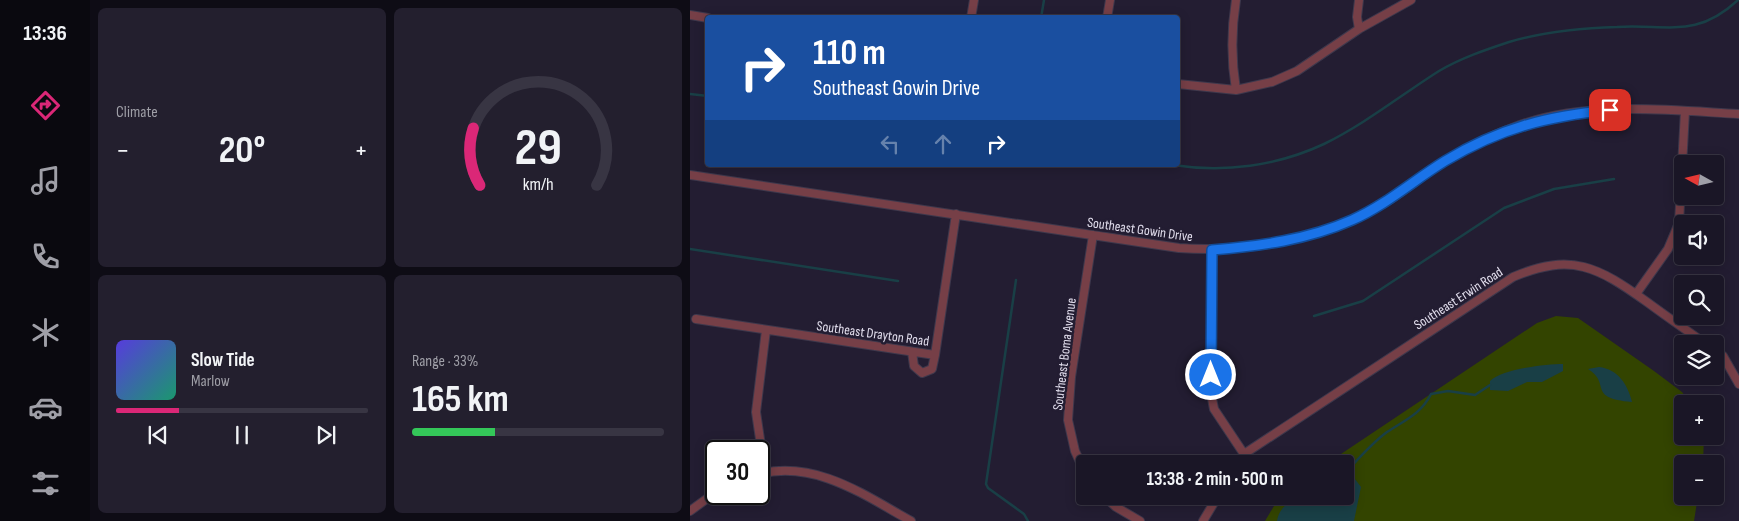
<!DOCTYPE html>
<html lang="en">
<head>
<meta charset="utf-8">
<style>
	body { margin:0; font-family:"Sofia Sans Condensed",sans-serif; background:#231f2e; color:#f1f3f6; height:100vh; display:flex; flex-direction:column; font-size:19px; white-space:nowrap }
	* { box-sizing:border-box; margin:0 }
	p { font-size:16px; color:#9f9fa7 }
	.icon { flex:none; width:28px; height:28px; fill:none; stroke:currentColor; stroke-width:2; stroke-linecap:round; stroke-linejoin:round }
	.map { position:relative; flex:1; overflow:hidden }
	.panel { display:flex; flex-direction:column; gap:8px; padding:8px; background:#0e0c15; width:600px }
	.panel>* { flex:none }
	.guide { position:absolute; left:15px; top:15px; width:475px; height:152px; border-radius:5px; box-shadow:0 2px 12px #0003,0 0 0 1px #383543; background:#1a4fa0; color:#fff; overflow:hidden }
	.needle { width:32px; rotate:278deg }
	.tools { position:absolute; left:984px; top:155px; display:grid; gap:10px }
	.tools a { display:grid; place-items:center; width:50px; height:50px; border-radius:5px; background:#1a1626; box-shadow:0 2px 12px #0003,0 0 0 1px #383543; font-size:25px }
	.speed { position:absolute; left:15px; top:440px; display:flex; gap:10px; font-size:25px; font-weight:700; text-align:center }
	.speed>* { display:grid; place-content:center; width:65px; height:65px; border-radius:50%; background:#1a1626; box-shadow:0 2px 12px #0003,0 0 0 1px #383543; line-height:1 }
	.speed .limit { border:2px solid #111; border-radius:8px; background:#fff; color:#111 }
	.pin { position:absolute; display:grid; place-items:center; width:42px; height:42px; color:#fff; margin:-21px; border-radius:10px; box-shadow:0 2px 8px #0006 }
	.me { position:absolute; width:55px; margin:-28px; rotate:0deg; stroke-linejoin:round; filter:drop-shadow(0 0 4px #0008) }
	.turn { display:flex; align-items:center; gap:18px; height:105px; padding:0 25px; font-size:22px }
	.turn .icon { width:65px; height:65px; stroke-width:2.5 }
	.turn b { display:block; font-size:35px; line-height:42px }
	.lanes { display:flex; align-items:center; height:48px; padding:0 25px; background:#0003; justify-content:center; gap:25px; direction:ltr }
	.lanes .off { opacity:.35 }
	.big { font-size:38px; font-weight:700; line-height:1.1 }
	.panel .widget { flex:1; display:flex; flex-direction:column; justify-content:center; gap:8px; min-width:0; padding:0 18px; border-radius:8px; background:#231f2e }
	.panel .dial { align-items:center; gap:0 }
	.dial svg { height:130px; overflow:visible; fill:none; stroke:#383543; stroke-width:7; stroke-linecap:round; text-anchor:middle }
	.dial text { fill:#f1f3f6; stroke:none }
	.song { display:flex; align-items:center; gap:15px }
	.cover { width:60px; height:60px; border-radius:8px; background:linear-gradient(135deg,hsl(250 70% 55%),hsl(160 70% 35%)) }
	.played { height:5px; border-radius:2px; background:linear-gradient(90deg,#db2777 25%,#383543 25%) }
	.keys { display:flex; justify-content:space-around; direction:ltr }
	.heat { display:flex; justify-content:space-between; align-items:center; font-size:28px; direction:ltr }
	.charge { height:8px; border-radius:4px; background:linear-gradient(90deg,#34c759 33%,#383543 0) }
	.panel .tiles { flex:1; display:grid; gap:8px; grid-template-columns:repeat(2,1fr) }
	.trip { position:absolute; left:386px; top:455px; width:278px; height:50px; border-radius:5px; background:#1a1626; box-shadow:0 2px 12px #0003,0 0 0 1px #383543; font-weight:700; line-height:50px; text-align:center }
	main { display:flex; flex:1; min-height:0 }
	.tab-bar { display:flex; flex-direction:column; width:90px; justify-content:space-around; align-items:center; background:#0a090f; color:#9f9fa7 }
	.tab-bar .icon { width:35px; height:35px }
	.tab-bar .selected { color:#db2777 }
	.tab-bar b { font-size:22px; color:#f1f3f6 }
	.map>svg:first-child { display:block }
	.green { fill:#340 }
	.water { fill:#193f46 }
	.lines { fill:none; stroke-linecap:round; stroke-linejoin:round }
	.stream { stroke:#193f46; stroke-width:2.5 }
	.minor-casing { stroke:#3e384c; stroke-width:10 }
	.minor { stroke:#763f47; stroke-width:8 }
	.route-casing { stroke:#114b97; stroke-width:12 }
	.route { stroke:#1a73e8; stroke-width:9 }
	.labels { text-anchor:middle; stroke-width:5; stroke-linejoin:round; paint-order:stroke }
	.street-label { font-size:14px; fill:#e2deed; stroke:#231d32 }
</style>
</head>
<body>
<main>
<nav class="tab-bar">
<b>13:36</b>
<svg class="icon selected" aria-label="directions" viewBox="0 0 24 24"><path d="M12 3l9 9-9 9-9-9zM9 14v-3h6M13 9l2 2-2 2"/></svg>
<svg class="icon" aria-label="music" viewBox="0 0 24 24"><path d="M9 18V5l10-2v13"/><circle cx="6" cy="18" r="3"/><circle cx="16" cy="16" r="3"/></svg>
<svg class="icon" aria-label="phone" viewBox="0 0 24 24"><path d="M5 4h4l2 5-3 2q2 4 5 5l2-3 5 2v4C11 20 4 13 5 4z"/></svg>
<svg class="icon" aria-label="climate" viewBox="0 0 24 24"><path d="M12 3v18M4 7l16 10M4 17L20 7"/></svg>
<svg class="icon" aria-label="car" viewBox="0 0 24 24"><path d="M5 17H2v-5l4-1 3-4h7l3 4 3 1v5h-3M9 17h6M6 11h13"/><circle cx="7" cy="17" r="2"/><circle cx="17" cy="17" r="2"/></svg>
<svg class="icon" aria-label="filters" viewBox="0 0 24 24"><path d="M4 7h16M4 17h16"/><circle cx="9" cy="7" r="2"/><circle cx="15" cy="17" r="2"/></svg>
</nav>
<section class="panel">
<div class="tiles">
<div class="widget"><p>Climate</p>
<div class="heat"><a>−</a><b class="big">20°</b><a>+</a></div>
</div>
<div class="widget dial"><svg viewBox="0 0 100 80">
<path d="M14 69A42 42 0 1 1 86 69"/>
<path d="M14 69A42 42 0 0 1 10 34" stroke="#db2777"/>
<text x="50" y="56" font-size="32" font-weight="700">29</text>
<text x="50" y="72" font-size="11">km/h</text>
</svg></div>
<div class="widget">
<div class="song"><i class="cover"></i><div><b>Slow Tide</b><p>Marlow</p></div></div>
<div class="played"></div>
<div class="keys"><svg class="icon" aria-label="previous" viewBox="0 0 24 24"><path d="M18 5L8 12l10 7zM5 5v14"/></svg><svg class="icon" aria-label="pause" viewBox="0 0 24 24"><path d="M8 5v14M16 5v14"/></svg><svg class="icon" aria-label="next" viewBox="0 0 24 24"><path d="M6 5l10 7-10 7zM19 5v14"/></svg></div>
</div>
<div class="widget"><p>Range · 33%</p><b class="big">165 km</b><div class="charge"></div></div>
</div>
</section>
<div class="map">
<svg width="1049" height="521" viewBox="0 0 1049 521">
	<rect width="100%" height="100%" fill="#231d32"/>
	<!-- green -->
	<path class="green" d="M866,316l22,2 76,53 28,21 9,12h-9v32h22l-1,28h-21v32h16l-4,25h-429l15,-25h65v-32h-19l211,-141z"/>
	<!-- water -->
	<path class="water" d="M873,364v7l-21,11h-15l-19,9 -18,-1v-9c12,-12 56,-17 73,-17z
		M909,367c19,2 29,18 33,35 -46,-4 -20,-18 -44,-33z
		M655,470l4,1 12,16 -7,34h-77c4,-29 47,-25 68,-25z"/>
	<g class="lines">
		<!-- stream -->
		<path class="stream" d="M351,18l3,-18
			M0,94l18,2
			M483,165c51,8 104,1 151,-21 41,-20 77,-49 115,-73 22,-13 46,-21 70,-29 34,-10 73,-14 108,-15 51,-3 79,12 121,-27
			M0,249l208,32
			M326,280l-30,204 2,4 36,26 4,7
			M624,316l49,-15 141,-93 50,-19 60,-10
			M657,471c13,-14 25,-28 40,-39 18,-12 34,-18 44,-38l17,-3 27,4 15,-10"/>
		<!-- minor casing -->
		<g class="minor-casing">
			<path id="minor" d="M0,15l18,3
				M281,18l3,-18
				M417,18l3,-18
				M669,29l-2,-12 2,-17
				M488,84l58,6 36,-8 25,-11 62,-42 52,-29
				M546,90c-5,-31 -5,-59 0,-90
				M0,175l489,73c71,5 141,-9 204,-44 22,-13 41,-30 62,-43 23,-14 50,-27 75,-36 69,-24 148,-15 219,-11
				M522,250l-1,143 3,16 30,45
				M946,294l32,-45 11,-26 6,-112
				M6,319l239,36 21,-141
				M1025,350l8,6 16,28
				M222,352l2,14 8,7 10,-4 3,-14
				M548,464l6,-10 269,-177c59,-25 85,-10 134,25 19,14 39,28 59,42
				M75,473l-9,-61 10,-82
				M395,473l-10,-22 -7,-31 3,-43 22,-142
				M69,474c57,-14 105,21 152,47
				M414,496l12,11 24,14
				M0,511l26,-19
				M513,521l15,-25"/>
		</g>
		<!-- minor -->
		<use href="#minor" class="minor"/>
	</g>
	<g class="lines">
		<!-- route casing -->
		<g class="route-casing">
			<path id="route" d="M521,375l1,-125c48,-4 95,-10 140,-30 34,-15 62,-40 93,-59 55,-33 103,-45 165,-51"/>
		</g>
		<!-- route -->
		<use href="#route" class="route"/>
	</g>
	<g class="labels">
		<!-- street labels -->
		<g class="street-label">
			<text transform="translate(450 229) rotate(8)" y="5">Southeast Gowin Drive</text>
			<text transform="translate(768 298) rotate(-33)" y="5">Southeast Erwin Road</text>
			<text transform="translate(183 333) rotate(8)" y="5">Southeast Drayton Road</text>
			<text transform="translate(374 354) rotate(-83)" y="5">Southeast Boma Avenue</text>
		</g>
	</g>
</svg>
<div class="tools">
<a><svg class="needle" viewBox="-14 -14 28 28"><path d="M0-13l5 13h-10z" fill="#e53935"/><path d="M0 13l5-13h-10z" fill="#9f9fa7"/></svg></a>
<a><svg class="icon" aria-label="sound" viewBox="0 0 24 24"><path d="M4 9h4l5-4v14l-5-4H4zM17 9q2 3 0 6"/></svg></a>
<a><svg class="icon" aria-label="search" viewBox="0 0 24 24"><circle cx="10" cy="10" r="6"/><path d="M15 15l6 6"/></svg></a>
<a><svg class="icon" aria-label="layers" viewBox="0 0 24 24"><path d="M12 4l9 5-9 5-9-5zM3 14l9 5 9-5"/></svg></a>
<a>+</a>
<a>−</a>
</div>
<div class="speed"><div class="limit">30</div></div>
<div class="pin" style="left:920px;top:110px;background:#d93025"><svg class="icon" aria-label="arrive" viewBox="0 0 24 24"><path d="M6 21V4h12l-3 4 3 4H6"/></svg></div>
<svg class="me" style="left:521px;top:375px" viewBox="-20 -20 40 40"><circle r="17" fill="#1a73e8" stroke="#fff" stroke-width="3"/><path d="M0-11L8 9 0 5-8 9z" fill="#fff"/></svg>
<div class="trip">13:38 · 2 min · 500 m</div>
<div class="guide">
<div class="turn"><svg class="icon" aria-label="right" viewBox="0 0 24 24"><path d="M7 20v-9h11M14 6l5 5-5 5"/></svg><div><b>110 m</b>Southeast Gowin Drive</div></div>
<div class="lanes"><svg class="icon off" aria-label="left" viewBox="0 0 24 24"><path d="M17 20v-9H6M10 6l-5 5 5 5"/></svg><svg class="icon off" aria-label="ahead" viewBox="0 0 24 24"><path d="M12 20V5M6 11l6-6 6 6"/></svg><svg class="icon" aria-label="right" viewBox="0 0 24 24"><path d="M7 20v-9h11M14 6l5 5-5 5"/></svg></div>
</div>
</div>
</main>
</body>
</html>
